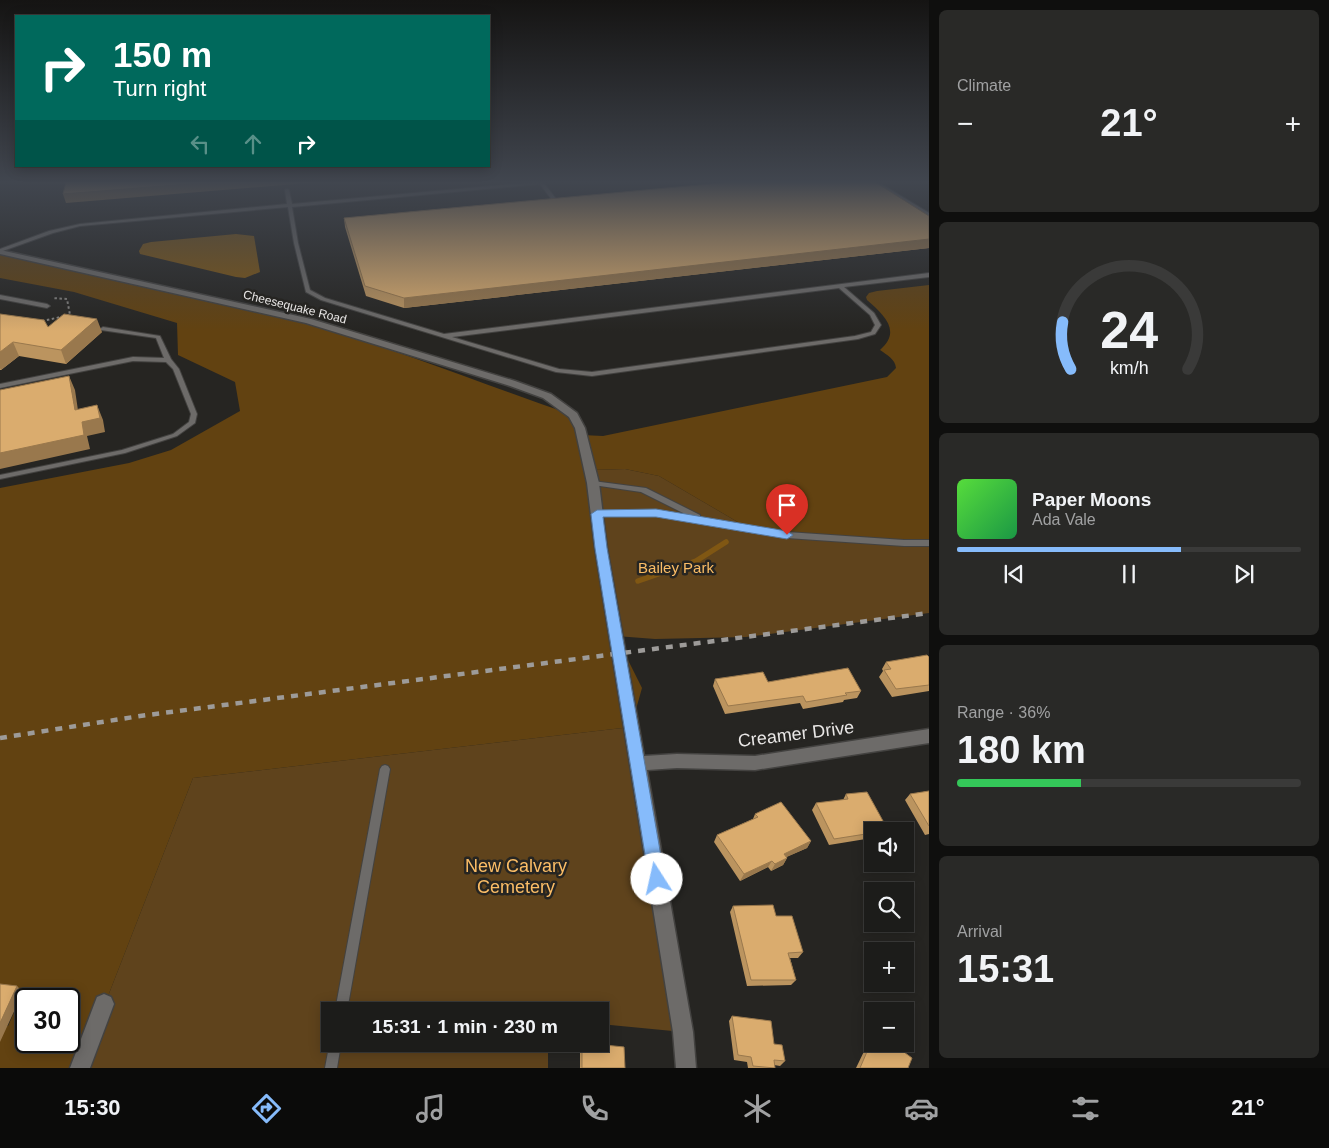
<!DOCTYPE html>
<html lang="en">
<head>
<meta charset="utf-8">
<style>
	body { margin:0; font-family:Arial,sans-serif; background:#292927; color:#f1f3f6; height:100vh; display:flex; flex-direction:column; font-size:19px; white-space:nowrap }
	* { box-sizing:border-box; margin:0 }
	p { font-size:16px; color:#a0a1a2 }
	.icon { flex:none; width:28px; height:28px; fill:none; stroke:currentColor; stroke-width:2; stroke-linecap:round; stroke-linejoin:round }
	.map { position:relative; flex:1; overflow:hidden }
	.sheet { display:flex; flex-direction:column; gap:10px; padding:10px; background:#0f0f0e; width:400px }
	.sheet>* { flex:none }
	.hud { position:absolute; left:15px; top:15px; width:475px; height:152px; border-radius:0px; box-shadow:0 2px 12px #0003,0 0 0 1px #3a3a39; background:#00695c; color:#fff; overflow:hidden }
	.fabs { position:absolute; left:864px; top:822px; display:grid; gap:10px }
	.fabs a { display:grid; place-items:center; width:50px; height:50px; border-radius:0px; background:#1c1c1a; box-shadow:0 2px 12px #0003,0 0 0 1px #3a3a39; font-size:25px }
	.speed { position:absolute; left:15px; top:988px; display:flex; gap:10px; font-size:25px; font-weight:700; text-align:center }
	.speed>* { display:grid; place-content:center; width:65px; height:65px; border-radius:50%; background:#1c1c1a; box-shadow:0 2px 12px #0003,0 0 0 1px #3a3a39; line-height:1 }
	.speed .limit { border:2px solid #111; border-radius:8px; background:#fff; color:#111 }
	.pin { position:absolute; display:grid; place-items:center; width:42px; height:42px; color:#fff; margin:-51px -21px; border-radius:50% 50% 50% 0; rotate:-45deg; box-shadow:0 0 5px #0007 }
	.pin .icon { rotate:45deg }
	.me { position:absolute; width:55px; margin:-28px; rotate:350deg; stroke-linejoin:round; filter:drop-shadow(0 0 4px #0008) }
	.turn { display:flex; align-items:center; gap:18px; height:105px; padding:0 15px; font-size:22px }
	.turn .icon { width:65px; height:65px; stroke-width:2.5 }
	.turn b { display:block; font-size:35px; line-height:42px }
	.lanes { display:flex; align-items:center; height:48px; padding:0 15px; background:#0003; justify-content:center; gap:25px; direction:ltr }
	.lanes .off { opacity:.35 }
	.big { font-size:38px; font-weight:600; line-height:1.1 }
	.sheet .card { flex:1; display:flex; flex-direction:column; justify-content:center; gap:8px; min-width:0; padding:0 18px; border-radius:8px; background:#292927 }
	.sheet .dial { align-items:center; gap:0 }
	.dial svg { height:130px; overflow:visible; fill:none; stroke:#3a3a39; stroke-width:7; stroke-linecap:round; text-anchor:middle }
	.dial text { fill:#f1f3f6; stroke:none }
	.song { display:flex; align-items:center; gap:15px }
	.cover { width:60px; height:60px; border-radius:8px; background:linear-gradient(135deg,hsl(110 70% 55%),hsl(140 70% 35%)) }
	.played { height:5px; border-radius:2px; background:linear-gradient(90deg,#86bbfb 65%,#3a3a39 65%) }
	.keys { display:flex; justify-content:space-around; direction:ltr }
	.heat { display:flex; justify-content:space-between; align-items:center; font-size:28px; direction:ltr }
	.charge { height:8px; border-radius:4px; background:linear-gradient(90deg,#34c759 36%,#3a3a39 0) }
	.trip { position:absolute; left:321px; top:1002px; width:288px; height:50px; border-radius:0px; background:#1c1c1a; box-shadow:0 2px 12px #0003,0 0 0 1px #3a3a39; font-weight:600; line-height:50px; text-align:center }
	.menu { display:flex; height:80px; justify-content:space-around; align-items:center; background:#0b0b0a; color:#a0a1a2 }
	.menu .icon { width:35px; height:35px }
	.menu .current { color:#86bbfb }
	.menu b { font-size:22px; color:#f1f3f6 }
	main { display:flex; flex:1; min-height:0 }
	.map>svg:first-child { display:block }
	.green { fill:#5f431c }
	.forest { fill:#624211; fill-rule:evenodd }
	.water { fill:#805713 }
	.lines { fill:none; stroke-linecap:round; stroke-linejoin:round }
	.stream { stroke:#805713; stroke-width:5.5 }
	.lane-casing { stroke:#434240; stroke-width:2 }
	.street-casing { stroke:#434240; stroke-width:3 }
	.path { stroke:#82807e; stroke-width:2; stroke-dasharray:2.5 2.5; stroke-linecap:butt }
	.lane { fill:#6d6b69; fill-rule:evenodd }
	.street { fill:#6d6b69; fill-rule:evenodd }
	.rail { stroke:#9d9b99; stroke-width:4.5; stroke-dasharray:7 7; stroke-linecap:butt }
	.wall { fill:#bb945f }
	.shaded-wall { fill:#99784d }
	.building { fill:#daac6e; stroke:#99784d }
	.route { fill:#86bbfb; stroke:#577aa3 }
	.labels { text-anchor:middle; stroke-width:5; stroke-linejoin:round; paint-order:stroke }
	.far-street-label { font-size:12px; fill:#e9e7e6; stroke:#262522 }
	.park-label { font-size:15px; fill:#fbbd66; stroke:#262522 }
	.near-street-label { font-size:18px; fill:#e9e7e6; stroke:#262522 }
	.near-park-label { font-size:18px; fill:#fbbd66; stroke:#262522 }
</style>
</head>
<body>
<main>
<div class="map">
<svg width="929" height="1068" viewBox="0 0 929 1068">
	<rect width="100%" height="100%" fill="#262522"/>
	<!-- green -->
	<path class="green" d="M625,469l34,7 89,52 181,15v70l-183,24 -91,2 -39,-3 -25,-166z
		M631,727l52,305 -83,-8v-13h-270v33h218v24h-468l113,-290z"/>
	<!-- forest -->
	<path class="forest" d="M0,252c107,24 215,43 320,75 85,26 169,59 253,88l9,20 21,1 284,-59 9,-9c-1,-9 -9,-13 -16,-18 22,-19 4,-35 -13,-50l-1,-3 3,-4 8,-2 52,-6v258l-142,-8 -39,-7 -89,-52 -34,-7 -34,1 25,166 26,52 -11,39 -438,51 -113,290h-80v-38l2,-5 6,1 15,-34 -23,-3v-501l129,-25 42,-13 69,-39 -5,-29 -57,-27 -1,-32 -103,-31 -74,-14zM26,999h43v42h-43z"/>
	<!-- water -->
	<path class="water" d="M236,234l18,2 6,36 -15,6 -9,-1 -96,-23 -1,-3 4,-7 8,-2z"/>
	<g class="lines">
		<!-- stream -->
		<path class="stream" d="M638,581l58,-20 30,-19"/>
		<!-- lane casing -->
		<g class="lane-casing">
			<path id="lane" d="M534,182h11l-1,1 12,16v1h-4l-12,-16 -248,23 6,36 12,47 15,8 119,36 485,-61v4l-85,10 30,26 7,12 -6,9 -17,5 -266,37 -36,-4 -235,-72 -15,-8 -12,-49 -6,-36 -208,19 -27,7 -53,19v-3l49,-18 31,-7 207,-20 -2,-14 2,-1 2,1 3,14zM839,288l31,27 5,10 -4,7 -16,4 -263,36 -33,-3 -107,-32z
				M874,182h4l51,31v3z
				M0,295l47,9 3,2 -3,2 -47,-9z
				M103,327l57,9 11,23 8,10 18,45 -2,9 -18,13 -52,17 -125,26v-4l122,-25 51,-16 16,-12 2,-8 -18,-45 -7,-7 -33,-1 -133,27v-4l133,-27 31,1 -8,-20 -55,-8 -1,-1z
				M591,481h2l53,7 54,27v3l87,14 117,8h25v6h-25l-117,-8 -132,-23 -58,1h-3l-1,-2 1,-2 61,-1 34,5 -48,-24 -48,-7h-2l-2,-2z
				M385,765l3,1 2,3 -43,242h-12l45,-242 2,-3z
				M330,1041v3h11l-4,24h-12z"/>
		</g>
		<!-- street casing -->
		<g class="street-casing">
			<path id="street" d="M0,250l311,69 204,62 36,13 26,19 8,15 14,55 8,65 37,208 33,-2 78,2 174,-27v14l-174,27 -78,-2 -30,2 46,262 3,36h-20l-3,-36 -78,-484 -8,-65 -12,-55 -6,-11 -26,-19 -36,-13 -201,-62 -306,-69z
				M104,994l7,3 3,7 -24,64h-20l27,-71z"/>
		</g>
		<!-- path -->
		<path class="path" d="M42,321l28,-6 -3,-16 -15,-1"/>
		<!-- lane -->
		<use href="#lane" class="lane"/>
		<!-- street -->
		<use href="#street" class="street"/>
		<!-- rail -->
		<path class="rail" d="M0,738l140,-22 789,-103"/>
	</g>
	<!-- wall -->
	<path class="wall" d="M929,216v32l-525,60 -38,-12 -21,-69 -1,-9z
		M0,314l48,13 54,5 -36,32 -47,-8 -18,14h-1z
		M929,657v34l-37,6 -13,-20 4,-6 -1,-2 4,-7z
		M715,679l53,3 93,9 -4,7 -13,2 -1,2 -40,7 -3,-6 -75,11 -12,-28z
		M929,791v43l-4,1 -20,-35 5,-6z
		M846,794l42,36v1h-16v7l-43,7 -17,-35 4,-7 27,-3z
		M755,814l56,27 -4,7 -21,9 1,1 -4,7 -12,6 -3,-4 -28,14 -26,-39 3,-7 36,-16z
		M733,906l43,10 27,36 -5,6h-8l6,22 -5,5 -44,1 -17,-74z
		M732,1016l42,28 11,17 -5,5 -6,-1 1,3h-27l-1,-6 -13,-2 -5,-39z
		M872,1038v6l15,1 2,-1h4l15,24h-52l13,-27z
		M582,1044h13l30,24h-45v-21z"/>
	<!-- shaded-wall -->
	<path class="shaded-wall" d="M213,182h106l-253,21 -3,-9z
		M929,239v9l-525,60v-10z
		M97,319l5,13 -36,32 -5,-14z
		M13,342l6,14 -18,14 -1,-2v-16z
		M69,376l6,14 5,34 -5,-14z
		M97,405l6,15 2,12 -18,4 3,13 -90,20v-16l82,-31z
		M811,841l-4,7 -27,12 4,-6z
		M787,858l-4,7 -12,6 4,-7z
		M772,861l-4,6 -28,14 4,-7z
		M17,986l6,6 -23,50v-19z"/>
	<!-- building -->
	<path class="building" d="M66,182h147l-150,12z
		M731,182h144l54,34v23l-525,59 -39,-12 -21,-68z
		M0,314l44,6 4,7 16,-13 33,5 -36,31 -48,-8 -13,10z
		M69,376l6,34 22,-5 3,13 -18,4 2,13 -84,18v-63z
		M927,655l2,2v28l-33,4 -12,-19 7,-1 -5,-7z
		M848,668l13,23 -16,2 2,2 -41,7 -3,-6 -75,10 -13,-27 48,-7 5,10z
		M929,791v35l-19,-32z
		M867,792l21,38 -16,1v2l-38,6 -18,-36 32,-4 -2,-5z
		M781,802l30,39 -27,13 3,4 -12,6 -3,-3 -28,13 -27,-39 41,-18 -3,-3z
		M773,905l3,11h16l11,36 -15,1 8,27h-45l-18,-74z
		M0,984l17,2 -17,37z
		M732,1016l39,5 3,23 8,1 3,16 -11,-1 1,8 -22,-2 -2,-9 -13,-2z
		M872,1040v4h13l4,3 1,-3h3l19,14 -4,10h-48z
		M582,1044h13l29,3 1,21h-43z"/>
	<!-- sky -->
	<linearGradient id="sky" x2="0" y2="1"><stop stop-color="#151413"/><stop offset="0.55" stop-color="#41464f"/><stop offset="1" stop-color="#41464f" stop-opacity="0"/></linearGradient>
	<rect width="929" height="331" fill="url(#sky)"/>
	<!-- route -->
	<path class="route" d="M656,509l131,22 6,4 -6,4 -131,-22h-53l4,31 58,331 -2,5 -6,3 -6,-3 -2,-5 -54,-331 -4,-34 6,-4z"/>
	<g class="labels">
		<!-- far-street labels -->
		<g class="far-street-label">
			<text transform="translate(295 307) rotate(14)" y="4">Cheesequake Road</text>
		</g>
		<!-- park labels -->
		<g class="park-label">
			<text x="676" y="573">Bailey Park</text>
		</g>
		<!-- near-street labels -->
		<g class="near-street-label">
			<text transform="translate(796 734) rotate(-7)" y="6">Creamer Drive</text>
		</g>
		<!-- near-park labels -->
		<g class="near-park-label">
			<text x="516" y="872">New Calvary<tspan x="516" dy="21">Cemetery</tspan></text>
		</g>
	</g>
</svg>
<div class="fabs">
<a><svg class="icon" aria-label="sound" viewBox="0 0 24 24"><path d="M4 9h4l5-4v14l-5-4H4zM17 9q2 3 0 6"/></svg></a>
<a><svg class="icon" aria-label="search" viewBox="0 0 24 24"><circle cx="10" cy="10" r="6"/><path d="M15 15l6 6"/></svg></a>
<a>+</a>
<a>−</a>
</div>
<div class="speed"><div class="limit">30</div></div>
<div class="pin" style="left:787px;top:535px;background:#d93025"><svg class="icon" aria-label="arrive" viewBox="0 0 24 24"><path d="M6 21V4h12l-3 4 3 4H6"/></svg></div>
<svg class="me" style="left:657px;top:879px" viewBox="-20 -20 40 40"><circle r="19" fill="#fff"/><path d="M0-13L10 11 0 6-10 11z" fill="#86bbfb"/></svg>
<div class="trip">15:31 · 1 min · 230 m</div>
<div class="hud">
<div class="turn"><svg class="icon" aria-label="right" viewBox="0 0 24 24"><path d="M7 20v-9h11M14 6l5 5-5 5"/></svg><div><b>150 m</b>Turn right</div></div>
<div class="lanes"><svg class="icon off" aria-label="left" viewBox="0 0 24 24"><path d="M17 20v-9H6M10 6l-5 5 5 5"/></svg><svg class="icon off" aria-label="ahead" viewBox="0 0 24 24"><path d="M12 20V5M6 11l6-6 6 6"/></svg><svg class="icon" aria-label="right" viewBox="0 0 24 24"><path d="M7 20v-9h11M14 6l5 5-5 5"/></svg></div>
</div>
</div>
<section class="sheet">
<div class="card"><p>Climate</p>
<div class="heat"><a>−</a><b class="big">21°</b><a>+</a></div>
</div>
<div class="card dial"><svg viewBox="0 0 100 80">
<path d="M14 69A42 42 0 1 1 86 69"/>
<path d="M14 69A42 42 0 0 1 9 40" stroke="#86bbfb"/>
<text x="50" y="56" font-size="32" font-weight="700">24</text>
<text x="50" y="72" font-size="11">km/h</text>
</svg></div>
<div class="card">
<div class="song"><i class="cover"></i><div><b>Paper Moons</b><p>Ada Vale</p></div></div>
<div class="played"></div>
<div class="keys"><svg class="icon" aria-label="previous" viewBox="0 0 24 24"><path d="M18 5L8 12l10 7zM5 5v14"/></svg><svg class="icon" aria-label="pause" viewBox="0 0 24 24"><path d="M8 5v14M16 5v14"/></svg><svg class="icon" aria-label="next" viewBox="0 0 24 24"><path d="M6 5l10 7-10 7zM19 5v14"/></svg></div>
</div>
<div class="card"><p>Range · 36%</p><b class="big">180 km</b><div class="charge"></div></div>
<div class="card"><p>Arrival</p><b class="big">15:31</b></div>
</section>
</main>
<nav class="menu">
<b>15:30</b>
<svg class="icon current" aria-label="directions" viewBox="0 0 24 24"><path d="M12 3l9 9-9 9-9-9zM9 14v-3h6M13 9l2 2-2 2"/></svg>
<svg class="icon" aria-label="music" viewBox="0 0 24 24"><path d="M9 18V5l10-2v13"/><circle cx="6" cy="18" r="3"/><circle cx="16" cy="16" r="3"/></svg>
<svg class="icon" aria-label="phone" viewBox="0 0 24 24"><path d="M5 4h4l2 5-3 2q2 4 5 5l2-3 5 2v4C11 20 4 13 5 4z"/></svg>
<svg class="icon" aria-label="climate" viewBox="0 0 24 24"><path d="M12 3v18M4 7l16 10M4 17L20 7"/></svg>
<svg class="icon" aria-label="car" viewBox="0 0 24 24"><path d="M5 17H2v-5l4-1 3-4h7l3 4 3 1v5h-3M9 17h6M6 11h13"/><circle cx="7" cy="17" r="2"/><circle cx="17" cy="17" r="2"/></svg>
<svg class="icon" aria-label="filters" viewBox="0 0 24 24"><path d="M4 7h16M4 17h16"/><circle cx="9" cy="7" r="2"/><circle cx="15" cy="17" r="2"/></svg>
<b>21°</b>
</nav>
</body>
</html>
